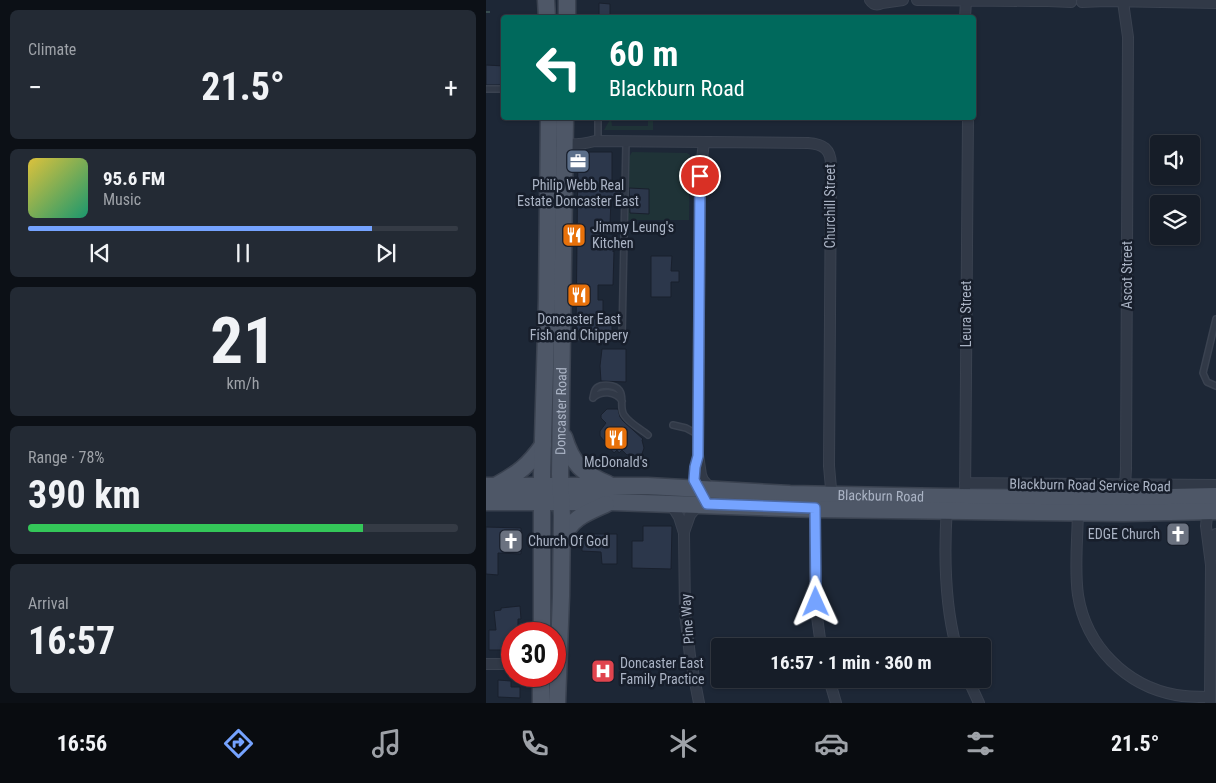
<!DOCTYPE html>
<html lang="en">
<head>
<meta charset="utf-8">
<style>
	body { margin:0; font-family:"Roboto Condensed",sans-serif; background:#232a34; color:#f1f3f6; height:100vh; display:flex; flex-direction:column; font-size:19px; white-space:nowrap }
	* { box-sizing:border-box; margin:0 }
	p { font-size:16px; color:#9ea2a8 }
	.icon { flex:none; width:28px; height:28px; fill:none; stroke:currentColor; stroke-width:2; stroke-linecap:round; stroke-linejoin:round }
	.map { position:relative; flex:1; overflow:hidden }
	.panel { display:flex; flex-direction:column; gap:10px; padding:10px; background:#0c1016; width:486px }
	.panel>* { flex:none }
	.hud { position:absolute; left:15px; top:15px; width:475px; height:105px; border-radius:5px; box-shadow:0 1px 4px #0004,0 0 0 1px #353b45; background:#00695c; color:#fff; overflow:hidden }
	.controls { position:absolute; left:664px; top:135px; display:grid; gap:10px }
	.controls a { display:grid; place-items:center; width:50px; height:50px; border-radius:5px; background:#161d28; box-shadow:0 1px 4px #0004,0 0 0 1px #353b45; font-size:25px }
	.speed { position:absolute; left:15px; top:622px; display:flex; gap:10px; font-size:25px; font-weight:700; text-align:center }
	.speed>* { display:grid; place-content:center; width:65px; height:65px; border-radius:50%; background:#161d28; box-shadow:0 1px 4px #0004,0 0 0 1px #353b45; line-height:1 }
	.speed .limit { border:8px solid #d22; background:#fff; color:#111 }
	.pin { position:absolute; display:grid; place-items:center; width:42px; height:42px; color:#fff; margin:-21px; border:2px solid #fff; border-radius:50%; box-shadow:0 1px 5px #0007 }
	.me { position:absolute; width:55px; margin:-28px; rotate:359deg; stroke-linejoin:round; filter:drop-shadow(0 0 4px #0008) }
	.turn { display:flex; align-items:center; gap:18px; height:105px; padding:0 25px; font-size:22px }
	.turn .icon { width:65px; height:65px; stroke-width:2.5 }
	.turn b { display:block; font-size:35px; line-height:42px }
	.big { font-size:38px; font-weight:700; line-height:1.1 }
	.panel .tile { flex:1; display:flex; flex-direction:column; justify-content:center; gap:8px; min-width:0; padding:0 18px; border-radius:8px; background:#232a34 }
	.panel .dial { align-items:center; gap:0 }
	.dial b { font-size:65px; line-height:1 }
	.song { display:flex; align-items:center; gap:15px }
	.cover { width:60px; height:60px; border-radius:8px; background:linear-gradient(135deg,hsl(50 70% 55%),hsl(160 70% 35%)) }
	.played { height:5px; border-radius:2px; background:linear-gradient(90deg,#75a3ff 80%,#353b45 80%) }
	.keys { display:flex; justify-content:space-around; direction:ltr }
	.heat { display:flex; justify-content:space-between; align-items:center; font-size:28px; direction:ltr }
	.charge { height:8px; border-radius:4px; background:linear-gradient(90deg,#34c759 78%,#353b45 0) }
	.trip { position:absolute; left:225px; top:638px; width:280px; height:50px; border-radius:5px; background:#161d28; box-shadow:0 1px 4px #0004,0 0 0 1px #353b45; font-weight:700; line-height:50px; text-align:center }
	.menu { display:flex; height:80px; justify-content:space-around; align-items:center; background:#090c10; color:#9ea2a8 }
	.menu .icon { width:35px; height:35px }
	.menu .selected { color:#75a3ff }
	.menu b { font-size:22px; color:#f1f3f6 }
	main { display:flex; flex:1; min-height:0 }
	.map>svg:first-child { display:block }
	.green { fill:#1f3337 }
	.building { fill:#2c374b; stroke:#19202d }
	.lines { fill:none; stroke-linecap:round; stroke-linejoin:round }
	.lane-casing { stroke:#3a4250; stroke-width:8 }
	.street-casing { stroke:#3a4250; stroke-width:12 }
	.primary-casing { stroke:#3a4250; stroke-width:19 }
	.path { stroke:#384d50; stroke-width:2; stroke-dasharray:4 4; stroke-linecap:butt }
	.lane { stroke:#313947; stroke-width:5 }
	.street { stroke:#313947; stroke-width:10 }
	.primary { stroke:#4e5767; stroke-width:16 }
	.route-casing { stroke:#4c6aa6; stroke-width:12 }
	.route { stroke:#75a3ff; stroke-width:9 }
	.labels { text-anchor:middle; stroke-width:5; stroke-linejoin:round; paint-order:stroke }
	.poi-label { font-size:14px; fill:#aab3c4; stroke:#171e2b }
	.street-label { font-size:14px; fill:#aab3c4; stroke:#171e2b }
</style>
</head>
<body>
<main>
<section class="panel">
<div class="tile"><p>Climate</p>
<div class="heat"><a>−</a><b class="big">21.5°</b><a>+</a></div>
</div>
<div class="tile">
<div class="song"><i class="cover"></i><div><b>95.6 FM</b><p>Music</p></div></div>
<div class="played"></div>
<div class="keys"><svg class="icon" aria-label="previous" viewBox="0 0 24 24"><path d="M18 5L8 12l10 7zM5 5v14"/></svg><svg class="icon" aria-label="pause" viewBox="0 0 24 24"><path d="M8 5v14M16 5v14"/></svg><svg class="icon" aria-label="next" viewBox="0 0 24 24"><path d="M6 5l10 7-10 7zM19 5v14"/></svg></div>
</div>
<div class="tile dial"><b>21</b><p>km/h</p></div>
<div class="tile"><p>Range · 78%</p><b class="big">390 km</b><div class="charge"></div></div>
<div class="tile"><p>Arrival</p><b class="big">16:57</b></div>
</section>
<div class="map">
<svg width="730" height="703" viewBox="0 0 730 703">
	<rect width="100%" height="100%" fill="#1d2736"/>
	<!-- green -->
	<path class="green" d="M125,118l1,8h36v-8h5v12h-49z
		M146,152l55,1 3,2 -1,65h-61v-61z"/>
	<!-- building -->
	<path class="building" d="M113,3l11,1v14h-11z
		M0,65l18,1v19h-18z
		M92,152h34v36h9l-1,9h-9l-1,29h-9l-1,17h13v9l1,-1 -1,34h-15v15h5v17h9v14h-36z
		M143,188l20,1v25l-19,-1z
		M165,256h21l-1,15h8v11h-8v15h-20z
		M116,349h24v33l-25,-1 -1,-15z
		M121,409h11l2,8 3,4 20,18 -1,1 2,8 -2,6 -4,2 -9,-2 -2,1 -5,-5 -3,3 -2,-3 -3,3 -14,-17v-5l6,-8 -5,-5v-3z
		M157,526h29l-1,43 -39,-1v-27h11z
		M0,527l35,1v26l-23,-1v22l-12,-1z
		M99,534h32v30h-15l-1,-12 -19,-1v-9l-2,-3z
		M34,606l1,13h-3v15h-6v16h-23v-20h7l-2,-19 7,-1v-2z
		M12,680l13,1v6h9v11l-22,-1z"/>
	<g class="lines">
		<!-- lane casing -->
		<g class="lane-casing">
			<path id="lane" d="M0,89h18
				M112,141v-23
				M730,319l-13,54 4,9 9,4
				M77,336l59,1 4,-195
				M107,398c1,-5 1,-10 7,-12 4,-1 8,-1 12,0 16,4 6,20 12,29 6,9 17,14 24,20
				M107,398c8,-8 23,-7 29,3
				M187,425l13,3 11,6"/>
		</g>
		<!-- street casing -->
		<g class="street-casing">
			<path id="street" d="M384,0c4,6 10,6 14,0
				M431,0l115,1h16l23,1
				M596,2l24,-1 110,2
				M637,2l5,35 -2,432 -2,33
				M396,3l21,-3
				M479,18l1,-17
				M218,142l-4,34 -2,279 3,20 2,5 8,9
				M73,143c12,3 24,1 36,-2l213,2c15,1 23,6 23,22l-2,301 3,34
				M479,483l251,2
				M479,502l3,-384
				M185,504l8,13 5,16 1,80 5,43 9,47
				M329,505v97l6,44
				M461,506c-3,46 -3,95 9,140
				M592,507c0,29 -4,60 0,88 8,51 48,91 98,100 11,2 23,2 34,2
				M722,507l-2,19 5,39 -1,137
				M198,532l6,-17 9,-11
				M726,557l4,-23
				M0,664h26
				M343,679l7,24
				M482,679l11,24"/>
		</g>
		<!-- primary casing -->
		<g class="primary-casing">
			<g id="primary">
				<path d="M60,0l1,18"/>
				<path d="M81,0v18"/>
				<path d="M78,437c8,27 19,37 44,47"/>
				<path d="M11,485c22,-12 32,-20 46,-40"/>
				<path id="s1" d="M0,486h162l142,8 157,3 177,1 92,-2"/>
				<path d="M0,502h127l202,7 150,2 159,2 92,-2"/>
				<path d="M76,539c9,-21 24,-26 44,-35"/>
				<path d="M56,634v-161l5,-174 2,-181"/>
				<path d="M55,703v-27"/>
				<path id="s2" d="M71,703l4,-107 1,-80 -2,-42 5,-356"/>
			</g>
		</g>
		<!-- path -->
		<path class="path" d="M0,12h6"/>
		<!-- lane -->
		<use href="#lane" class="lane"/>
		<!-- street -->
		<use href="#street" class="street"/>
		<!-- primary -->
		<use href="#primary" class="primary"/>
	</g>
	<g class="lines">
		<!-- route casing -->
		<g class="route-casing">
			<path id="route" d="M214,176l-2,280 -3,11 -1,13 13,24 108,4 1,94"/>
		</g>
		<!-- route -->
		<use href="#route" class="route"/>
	</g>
	<!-- icons -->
	<defs>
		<g id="office-square" transform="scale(1.25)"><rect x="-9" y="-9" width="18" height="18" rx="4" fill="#5c6f8a" stroke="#171e2b"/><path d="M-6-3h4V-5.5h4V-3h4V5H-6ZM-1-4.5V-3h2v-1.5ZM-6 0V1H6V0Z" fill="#fff"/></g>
		<g id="restaurant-square" transform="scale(1.25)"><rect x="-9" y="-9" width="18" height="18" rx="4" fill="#e8710a" stroke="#171e2b"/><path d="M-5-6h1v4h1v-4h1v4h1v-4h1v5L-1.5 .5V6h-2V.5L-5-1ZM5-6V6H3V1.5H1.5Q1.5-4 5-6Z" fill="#fff"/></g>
		<g id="church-square" transform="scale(1.25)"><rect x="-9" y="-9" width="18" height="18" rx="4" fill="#6b7280" stroke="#171e2b"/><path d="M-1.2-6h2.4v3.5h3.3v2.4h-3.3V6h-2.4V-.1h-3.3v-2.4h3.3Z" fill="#fff"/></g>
		<g id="hospital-square" transform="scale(1.25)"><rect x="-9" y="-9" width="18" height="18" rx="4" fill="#e0444e" stroke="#171e2b"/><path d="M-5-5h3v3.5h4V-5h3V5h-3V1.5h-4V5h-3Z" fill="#fff"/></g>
	</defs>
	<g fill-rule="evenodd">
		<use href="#office-square" x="92" y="161"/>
		<use href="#restaurant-square" x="88" y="235"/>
		<use href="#restaurant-square" x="93" y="295"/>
		<use href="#restaurant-square" x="130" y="438"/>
		<use href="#church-square" x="692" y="534"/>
		<use href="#church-square" x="25" y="541"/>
		<use href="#hospital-square" x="117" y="671"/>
	</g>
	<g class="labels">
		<!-- poi labels -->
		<g class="poi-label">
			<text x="92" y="190">Philip Webb Real<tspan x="92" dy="16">Estate Doncaster East</tspan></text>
			<text x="106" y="232" text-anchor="start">Jimmy Leung's<tspan x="106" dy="16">Kitchen</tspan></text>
			<text x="93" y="324">Doncaster East<tspan x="93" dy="16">Fish and Chippery</tspan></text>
			<text x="130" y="467">McDonald's</text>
			<text x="674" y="539" text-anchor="end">EDGE Church</text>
			<text x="42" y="546" text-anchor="start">Church Of God</text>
			<text x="134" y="668" text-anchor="start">Doncaster East<tspan x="134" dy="16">Family Practice</tspan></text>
		</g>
		<!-- street labels -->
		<g class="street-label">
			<text transform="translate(344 206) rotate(-90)" y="5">Churchill Street</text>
			<text transform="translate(641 275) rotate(-90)" y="5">Ascot Street</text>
			<text transform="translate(480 314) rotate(-90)" y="5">Leura Street</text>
			<text dy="5" stroke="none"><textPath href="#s2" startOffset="292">Doncaster Road</textPath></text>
			<text transform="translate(604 485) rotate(1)" y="5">Blackburn Road Service Road</text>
			<text dy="5" stroke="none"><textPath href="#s1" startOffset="395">Blackburn Road</textPath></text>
			<text transform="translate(201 619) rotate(-94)" y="5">Pine Way</text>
		</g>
	</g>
</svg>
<div class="controls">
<a><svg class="icon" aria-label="sound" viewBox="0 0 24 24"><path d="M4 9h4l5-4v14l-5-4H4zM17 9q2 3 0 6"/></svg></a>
<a><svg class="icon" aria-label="layers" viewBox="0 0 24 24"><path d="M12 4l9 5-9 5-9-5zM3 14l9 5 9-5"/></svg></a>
</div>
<div class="speed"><div class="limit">30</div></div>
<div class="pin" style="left:214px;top:176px;background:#d93025"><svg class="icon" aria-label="arrive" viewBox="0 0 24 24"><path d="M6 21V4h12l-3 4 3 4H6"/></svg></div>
<svg class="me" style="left:330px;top:602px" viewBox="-20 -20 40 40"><path d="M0-17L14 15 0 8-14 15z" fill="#75a3ff" stroke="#fff" stroke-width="4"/></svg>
<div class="trip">16:57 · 1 min · 360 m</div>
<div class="hud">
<div class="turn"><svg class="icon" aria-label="left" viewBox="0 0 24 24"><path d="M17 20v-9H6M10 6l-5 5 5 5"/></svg><div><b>60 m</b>Blackburn Road</div></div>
</div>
</div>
</main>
<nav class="menu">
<b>16:56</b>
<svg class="icon selected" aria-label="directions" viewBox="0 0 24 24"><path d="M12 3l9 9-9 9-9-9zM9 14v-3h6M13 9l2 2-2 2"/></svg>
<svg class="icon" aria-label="music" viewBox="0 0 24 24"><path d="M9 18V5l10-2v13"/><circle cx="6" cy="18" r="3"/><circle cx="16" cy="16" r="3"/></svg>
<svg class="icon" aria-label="phone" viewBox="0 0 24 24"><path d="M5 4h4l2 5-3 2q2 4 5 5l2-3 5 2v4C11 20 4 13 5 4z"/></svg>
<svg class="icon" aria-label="climate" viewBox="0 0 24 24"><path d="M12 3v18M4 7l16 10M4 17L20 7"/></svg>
<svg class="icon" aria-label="car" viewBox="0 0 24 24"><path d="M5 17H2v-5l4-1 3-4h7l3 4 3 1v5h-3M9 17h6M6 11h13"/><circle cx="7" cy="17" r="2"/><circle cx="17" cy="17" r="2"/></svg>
<svg class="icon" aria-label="filters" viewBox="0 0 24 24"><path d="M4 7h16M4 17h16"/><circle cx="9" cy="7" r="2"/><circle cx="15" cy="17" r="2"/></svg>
<b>21.5°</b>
</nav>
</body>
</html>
